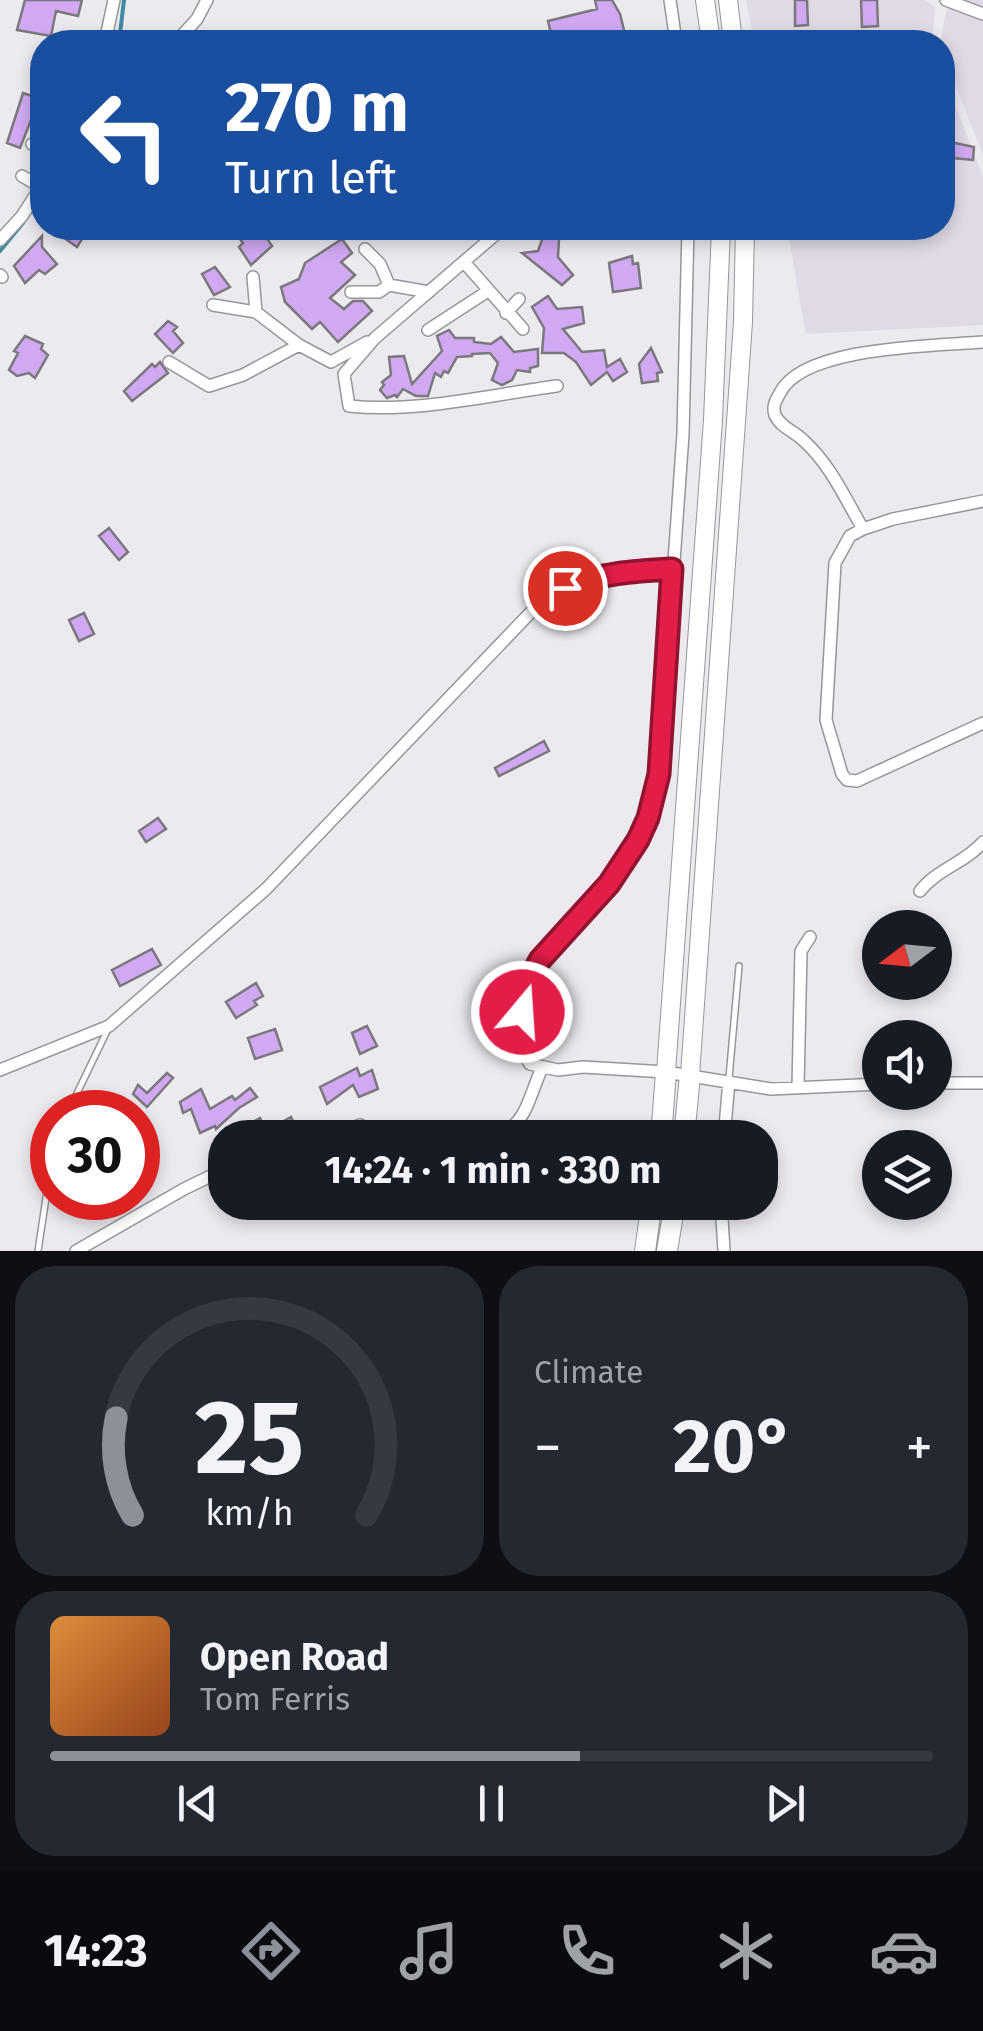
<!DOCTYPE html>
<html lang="en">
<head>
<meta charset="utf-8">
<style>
	body { margin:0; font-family:"Fira Sans",sans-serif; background:#242831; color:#f1f3f6; height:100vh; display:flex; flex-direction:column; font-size:38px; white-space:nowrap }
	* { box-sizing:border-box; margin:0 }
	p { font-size:32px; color:#9ea1a6 }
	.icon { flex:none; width:55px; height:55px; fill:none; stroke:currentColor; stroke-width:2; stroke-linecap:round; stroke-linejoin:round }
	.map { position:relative; height:1251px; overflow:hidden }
	.sheet { display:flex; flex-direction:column; gap:15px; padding:15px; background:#0d0f14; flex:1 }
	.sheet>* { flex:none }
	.guide { position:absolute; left:30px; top:30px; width:925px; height:210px; border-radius:40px; box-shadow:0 5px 15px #0003; background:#1a4fa0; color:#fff; overflow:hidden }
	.needle { width:65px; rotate:254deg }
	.fabs { position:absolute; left:862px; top:910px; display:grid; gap:20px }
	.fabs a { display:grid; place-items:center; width:90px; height:90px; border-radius:50%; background:#171b24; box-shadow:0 5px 15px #0003; font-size:50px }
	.speed { position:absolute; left:30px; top:1090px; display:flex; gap:20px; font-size:50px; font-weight:700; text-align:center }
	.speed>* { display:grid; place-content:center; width:130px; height:130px; border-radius:50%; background:#171b24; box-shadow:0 5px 15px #0003; line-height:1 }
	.speed .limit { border:15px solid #d22; background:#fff; color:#111 }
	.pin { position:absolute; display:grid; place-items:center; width:85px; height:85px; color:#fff; margin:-42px; border:5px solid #fff; border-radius:50%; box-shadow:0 2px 10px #0007 }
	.me { position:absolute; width:110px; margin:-55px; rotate:18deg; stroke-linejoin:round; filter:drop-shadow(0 0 8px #0008) }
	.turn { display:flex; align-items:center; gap:35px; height:210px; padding:0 30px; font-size:45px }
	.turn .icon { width:130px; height:130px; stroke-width:2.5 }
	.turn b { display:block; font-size:70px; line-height:85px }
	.big { font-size:75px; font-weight:700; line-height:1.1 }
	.sheet .card { flex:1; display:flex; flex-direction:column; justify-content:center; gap:15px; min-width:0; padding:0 35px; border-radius:40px; background:#242831 }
	.sheet .dial { align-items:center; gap:0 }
	.dial svg { height:260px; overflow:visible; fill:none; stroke:#363941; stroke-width:7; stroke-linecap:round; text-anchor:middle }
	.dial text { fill:#f1f3f6; stroke:none }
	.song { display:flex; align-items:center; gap:30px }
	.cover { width:120px; height:120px; border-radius:15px; background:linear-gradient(135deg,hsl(30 70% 55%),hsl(20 70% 35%)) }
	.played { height:10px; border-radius:5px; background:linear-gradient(90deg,#8c9099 60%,#363941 60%) }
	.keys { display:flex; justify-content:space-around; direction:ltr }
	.heat { display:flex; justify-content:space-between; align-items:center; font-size:55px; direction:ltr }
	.sheet .tiles { flex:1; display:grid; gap:15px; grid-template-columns:1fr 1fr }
	.card:last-child { grid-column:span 2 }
	.trip { position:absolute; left:208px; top:1120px; width:570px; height:100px; border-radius:40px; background:#171b24; box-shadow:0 5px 15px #0003; font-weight:700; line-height:100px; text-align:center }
	.dock { display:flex; height:160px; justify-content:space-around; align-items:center; background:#090b0e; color:#9ea1a6 }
	.dock .icon { width:70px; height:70px }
	.dock .on { color:#8c9099 }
	.dock b { font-size:45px; color:#f1f3f6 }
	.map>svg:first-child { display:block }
	.built { fill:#dfdae5 }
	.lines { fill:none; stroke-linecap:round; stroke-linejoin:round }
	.stream { stroke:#3d8ca2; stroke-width:4 }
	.building { fill:#d0a9f2; stroke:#7a787c; stroke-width:2.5 }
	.service-casing { stroke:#979599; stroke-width:8 }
	.minor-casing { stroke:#979599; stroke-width:14 }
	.trunk-casing { stroke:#979599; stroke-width:20 }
	.motorway-casing { stroke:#979599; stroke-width:22 }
	.service { stroke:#fff; stroke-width:5 }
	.minor { stroke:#fff; stroke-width:11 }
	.trunk { stroke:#fff; stroke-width:18 }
	.motorway { stroke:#fff; stroke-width:20 }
	.route-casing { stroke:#92132f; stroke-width:25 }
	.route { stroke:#e11d48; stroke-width:18 }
</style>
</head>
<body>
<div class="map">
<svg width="983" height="1251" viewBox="0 0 983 1251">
	<rect width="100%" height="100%" fill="#eceaef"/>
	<!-- built -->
	<path class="built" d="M746,0h178l11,7 -3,35h-178z
		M949,0h34v155l-40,-101 -3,-12z
		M943,74l40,103v148l-177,9 -19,-106h155z"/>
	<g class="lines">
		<!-- stream -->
		<path class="stream" d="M120,34l4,-34
			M34,208l8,-13
			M0,251l23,-28"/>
	</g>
	<!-- building -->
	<path class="building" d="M25,0h57l-4,16 -22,-5 -5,25 -34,-6z
		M595,0h17l8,14 6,24 -16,4h-8l-1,-3 -48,3 -5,-21 49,-12z
		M795,0h12l1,25 -13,1z
		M861,0h16l1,26 -16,1z
		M23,93l12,4 -3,6 5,2 -17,43 -13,-5z
		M950,142l24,5 -1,13 -31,-3v-13l8,1z
		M50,228h39l-12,19z
		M231,228h29l12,18 -21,19 -12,-18 4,-4z
		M544,234l15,5 -1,18 15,18 -11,10 -40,-32 16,-2z
		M42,236v11l15,17 -12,10 -6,-4 -14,13 -11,-17z
		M342,239l10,14 -11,9 14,13 -25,23 14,11 9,-8h10l9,10 -34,31 -18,-20 -8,7 -27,-27 -4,-15 18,-8 6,-16z
		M632,256l1,8 5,-1 3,25 -28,4 -4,-29z
		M215,267l15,20 -16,8 -12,-21z
		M548,296l9,13 25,-2 2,16 -21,6 19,23 22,-2 3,17 13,-8 7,13 -14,9 -6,-9 -16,13 -15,-23 -12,-9h-22l2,-25 -12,-21z
		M168,321l9,6 -4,4 10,12 -10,10 -18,-19z
		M449,330l6,8h19v4l17,2 10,-7 13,15 24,-3v17l-8,2v4l-13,-2 -5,10 -10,5 -10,-5 6,-17 -8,-10 -18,1v2l-15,1 -9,16 -4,-2 -3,6 -6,-4 -7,23h-12l-13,-7 -6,8 -2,-2 -8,3 -7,-8 4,-5 -2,-3 9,-7 -2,-18 15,-1 8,28 30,-33 -5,-15z
		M25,336l18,8 -2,5 7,6 -13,23 -6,-5 -12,3 -8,-6 9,-17 -4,-2z
		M651,348l11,24 -5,1 1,8 -16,2 -3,-19z
		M160,362l8,11 -36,28 -8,-10 28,-27 3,3z
		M109,528l19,24 -9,8 -20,-24z
		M84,613l10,21 -15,7 -10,-21z
		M544,741l5,10 -50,25 -4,-8z
		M158,818l8,11 -20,13 -7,-11z
		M152,949l9,16 -41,21 -8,-16z
		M256,983l7,13 -9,5 3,4 -21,13 -10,-16z
		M367,1026l10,20 -17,8 -8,-21z
		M275,1029l7,21 -27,9 -7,-21z
		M357,1068l3,8 12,-6 6,19 -19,8 -6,-12 -26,19 -7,-17z
		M167,1073l6,5 -26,29 -14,-13 5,-9 9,8z
		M250,1088l7,9 -18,11 -23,21 -1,-3 -15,7 -9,-24 -8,4 -3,-11 21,-13 9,20 22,-13 3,4z
		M291,1117l5,11 -15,10h-27l3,-2 -6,-13 9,-5 6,13z"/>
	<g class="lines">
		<!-- service casing -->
		<g class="service-casing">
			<path id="service" d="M729,1078l10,-112
				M68,1112l40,-83
				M38,1251l14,-93"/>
		</g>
		<!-- minor casing -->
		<g class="minor-casing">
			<path id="minor" d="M670,0l6,42
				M946,0l37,14
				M105,42l9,-42
				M176,42l21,-23 10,-19
				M32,144l10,6
				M22,176l19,11
				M503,228l-128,110 -31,36 5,32c68,7 140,-11 208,-20
				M688,228l-5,206 -24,339c-10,41 -23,73 -47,107 -37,52 -87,69 -91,140 -1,17 -1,31 9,44l28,6 25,-3 83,5 105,17 109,-5
				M0,240l22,-24 20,-31
				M365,249l15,15 9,21
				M464,262l59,67
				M0,275l2,2
				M253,277l3,35
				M351,292h28l10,-7 40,7
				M213,305l43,7 43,33
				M506,313l13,-14
				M428,330l60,-39
				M169,362l40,24 34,-11 56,-30 32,17 36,-20
				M983,501l-90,18 -30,10 -13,7 -15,27 -9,157 16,54 5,6 10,1 126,-58
				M863,529c-18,-31 -33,-65 -60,-89 -9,-9 -23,-13 -28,-25 -3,-9 1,-15 5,-22 23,-47 156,-47 203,-51
				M920,891c17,-22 45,-28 63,-49
				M0,1070l109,-44 157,-137 265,-277c55,-39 76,-39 141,-43
				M935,1083h48
				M798,1087l3,-136 9,-14
				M326,1138l34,-13 13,8c35,1 116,15 141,-8 14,-12 20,-41 28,-57
				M724,1138l5,-57
				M721,1202l3,49
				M76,1251l108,-62 41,-20"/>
		</g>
		<!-- trunk casing -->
		<g class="trunk-casing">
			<path id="trunk" d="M705,0l6,42
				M728,0l5,42
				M666,1072l47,-652 8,-192
				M690,1075l53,-753 2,-94"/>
		</g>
		<!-- motorway casing -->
		<g class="motorway-casing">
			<path id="motorway" d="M661,1138l5,-66
				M684,1138l6,-63
				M645,1251l7,-49
				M667,1251l8,-49"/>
		</g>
		<!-- service -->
		<use href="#service" class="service"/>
		<!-- minor -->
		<use href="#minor" class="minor"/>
		<!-- trunk -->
		<use href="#trunk" class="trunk"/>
		<!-- motorway -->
		<use href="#motorway" class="motorway"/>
	</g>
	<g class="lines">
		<!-- route casing -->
		<g class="route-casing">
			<path id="route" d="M522,1012l1,-21 17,-31 69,-76 29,-44 10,-22 11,-44 13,-205c-37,2 -73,4 -107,19"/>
		</g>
		<!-- route -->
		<use href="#route" class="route"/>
	</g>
</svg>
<div class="fabs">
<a><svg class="needle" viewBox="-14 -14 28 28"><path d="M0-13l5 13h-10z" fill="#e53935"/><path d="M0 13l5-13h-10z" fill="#9ea1a6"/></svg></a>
<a><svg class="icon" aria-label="sound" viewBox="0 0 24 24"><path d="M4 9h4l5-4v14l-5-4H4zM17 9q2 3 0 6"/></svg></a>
<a><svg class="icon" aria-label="layers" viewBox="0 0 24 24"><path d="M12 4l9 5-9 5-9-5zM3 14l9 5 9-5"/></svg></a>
</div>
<div class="speed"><div class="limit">30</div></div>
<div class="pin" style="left:565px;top:588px;background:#d93025"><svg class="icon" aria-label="arrive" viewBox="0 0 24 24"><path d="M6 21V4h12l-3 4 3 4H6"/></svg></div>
<svg class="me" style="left:522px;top:1012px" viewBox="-20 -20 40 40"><circle r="17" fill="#e11d48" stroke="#fff" stroke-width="3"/><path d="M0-11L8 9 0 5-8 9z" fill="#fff"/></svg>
<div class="trip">14:24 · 1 min · 330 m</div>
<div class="guide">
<div class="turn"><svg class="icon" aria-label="left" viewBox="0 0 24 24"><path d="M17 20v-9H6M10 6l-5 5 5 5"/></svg><div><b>270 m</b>Turn left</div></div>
</div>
</div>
<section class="sheet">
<div class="tiles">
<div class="card dial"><svg viewBox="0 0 100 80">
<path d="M14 69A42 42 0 1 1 86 69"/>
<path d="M14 69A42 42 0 0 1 9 39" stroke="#8c9099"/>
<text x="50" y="56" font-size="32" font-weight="700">25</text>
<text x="50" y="72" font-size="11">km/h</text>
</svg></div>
<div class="card"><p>Climate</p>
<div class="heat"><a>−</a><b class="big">20°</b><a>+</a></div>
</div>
<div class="card">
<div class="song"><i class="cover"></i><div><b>Open Road</b><p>Tom Ferris</p></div></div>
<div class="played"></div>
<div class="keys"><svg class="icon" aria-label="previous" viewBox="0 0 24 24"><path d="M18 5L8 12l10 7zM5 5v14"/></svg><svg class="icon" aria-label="pause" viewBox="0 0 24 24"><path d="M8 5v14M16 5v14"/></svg><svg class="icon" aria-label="next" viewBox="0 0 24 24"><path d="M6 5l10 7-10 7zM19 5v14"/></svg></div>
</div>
</div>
</section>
<nav class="dock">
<b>14:23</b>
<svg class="icon on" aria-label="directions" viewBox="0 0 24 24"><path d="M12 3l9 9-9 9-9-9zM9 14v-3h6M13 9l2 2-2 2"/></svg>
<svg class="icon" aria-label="music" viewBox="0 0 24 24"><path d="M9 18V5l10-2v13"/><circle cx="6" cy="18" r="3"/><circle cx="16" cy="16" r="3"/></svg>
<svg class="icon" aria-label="phone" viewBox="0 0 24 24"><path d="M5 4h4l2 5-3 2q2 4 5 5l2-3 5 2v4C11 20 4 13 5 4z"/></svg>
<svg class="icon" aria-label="climate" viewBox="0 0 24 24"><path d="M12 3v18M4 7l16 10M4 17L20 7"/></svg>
<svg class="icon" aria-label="car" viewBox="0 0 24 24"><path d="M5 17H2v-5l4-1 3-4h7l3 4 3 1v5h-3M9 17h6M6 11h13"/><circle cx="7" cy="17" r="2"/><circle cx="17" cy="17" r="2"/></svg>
</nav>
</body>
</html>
